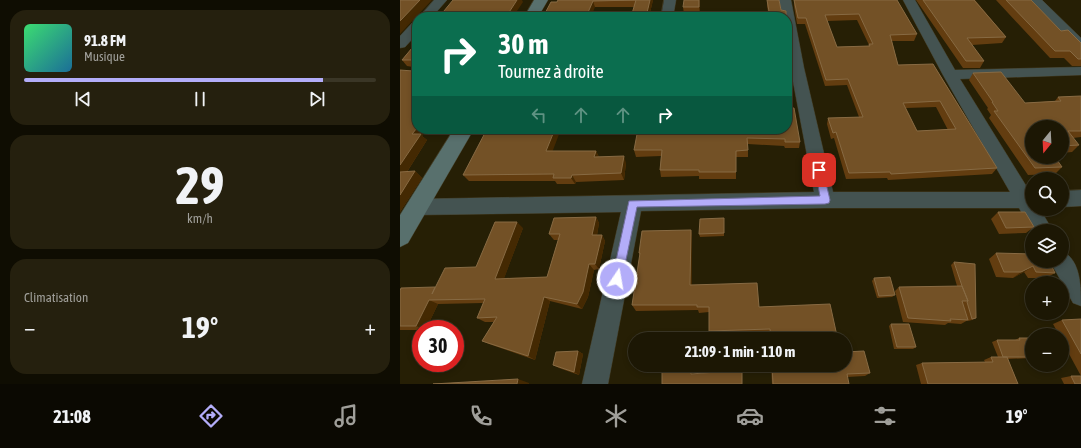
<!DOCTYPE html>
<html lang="fr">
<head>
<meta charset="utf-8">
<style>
	body { margin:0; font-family:"Asap Condensed",sans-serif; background:#25200e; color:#f1f3f6; height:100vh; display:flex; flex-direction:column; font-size:15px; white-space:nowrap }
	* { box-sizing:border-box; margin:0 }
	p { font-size:13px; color:#a09f9a }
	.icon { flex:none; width:22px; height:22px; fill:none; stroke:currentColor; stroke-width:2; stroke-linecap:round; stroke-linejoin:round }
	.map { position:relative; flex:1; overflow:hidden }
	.drawer { display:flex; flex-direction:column; gap:10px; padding:10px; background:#0f0d02; width:400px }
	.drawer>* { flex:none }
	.banner { position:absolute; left:12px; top:12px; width:380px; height:122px; border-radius:16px; box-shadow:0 2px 6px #0003,0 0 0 1px #3a3626; background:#0b6e4f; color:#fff; overflow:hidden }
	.needle { width:26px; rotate:198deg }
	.tools { position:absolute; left:625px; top:120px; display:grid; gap:8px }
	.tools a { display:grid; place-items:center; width:44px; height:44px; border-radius:50%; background:#1c1704; box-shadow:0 2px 6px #0003,0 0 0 1px #3a3626; font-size:20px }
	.speed { position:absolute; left:12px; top:320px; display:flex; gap:8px; font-size:20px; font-weight:700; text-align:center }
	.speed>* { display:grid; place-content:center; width:52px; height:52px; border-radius:50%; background:#1c1704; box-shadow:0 2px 6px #0003,0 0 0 1px #3a3626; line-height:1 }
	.speed .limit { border:6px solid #d22; background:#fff; color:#111 }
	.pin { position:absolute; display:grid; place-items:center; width:34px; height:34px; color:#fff; margin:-17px; border-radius:8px; box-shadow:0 2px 6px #0006 }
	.me { position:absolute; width:44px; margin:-22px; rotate:12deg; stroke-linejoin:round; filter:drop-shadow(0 0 3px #0008) }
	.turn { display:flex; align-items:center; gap:14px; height:84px; padding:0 20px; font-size:18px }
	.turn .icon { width:52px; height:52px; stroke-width:2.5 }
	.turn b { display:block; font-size:28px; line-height:34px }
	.lanes { display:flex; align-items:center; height:38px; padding:0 20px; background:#0003; justify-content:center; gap:20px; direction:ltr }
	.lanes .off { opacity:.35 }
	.big { font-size:30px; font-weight:700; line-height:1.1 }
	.drawer .card { flex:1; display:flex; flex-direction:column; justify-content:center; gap:6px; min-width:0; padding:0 14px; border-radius:16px; background:#25200e }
	.drawer .dial { align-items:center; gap:0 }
	.dial b { font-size:52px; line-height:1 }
	.song { display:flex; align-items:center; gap:12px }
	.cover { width:48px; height:48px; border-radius:6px; background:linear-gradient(135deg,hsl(140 70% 55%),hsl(200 70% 35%)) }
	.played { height:4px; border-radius:2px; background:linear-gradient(90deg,#b3adf9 85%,#3a3626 85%) }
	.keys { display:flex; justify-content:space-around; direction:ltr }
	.heat { display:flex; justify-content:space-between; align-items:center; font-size:22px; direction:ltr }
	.trip { position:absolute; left:228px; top:332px; width:224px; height:40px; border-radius:20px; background:#1c1704; box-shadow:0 2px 6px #0003,0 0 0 1px #3a3626; font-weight:700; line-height:40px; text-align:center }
	.tabs { display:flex; height:64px; justify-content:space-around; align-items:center; background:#0b0902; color:#a09f9a }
	.tabs .icon { width:28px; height:28px }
	.tabs .current { color:#b3adf9 }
	.tabs b { font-size:18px; color:#f1f3f6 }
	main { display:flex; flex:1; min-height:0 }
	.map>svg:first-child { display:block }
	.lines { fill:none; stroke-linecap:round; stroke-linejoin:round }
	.street-casing { stroke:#433c24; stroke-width:1 }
	.secondary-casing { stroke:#433c24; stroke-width:1 }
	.street { fill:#445351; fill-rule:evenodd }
	.secondary { fill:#58706d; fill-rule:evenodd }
	.wall { fill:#633d10; fill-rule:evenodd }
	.shaded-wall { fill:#442902 }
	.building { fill:#735126; stroke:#876a43; fill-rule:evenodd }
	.route { fill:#b3adf9; stroke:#7470a2 }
</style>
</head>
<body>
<main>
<section class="drawer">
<div class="card">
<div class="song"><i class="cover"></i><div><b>91.8 FM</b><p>Musique</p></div></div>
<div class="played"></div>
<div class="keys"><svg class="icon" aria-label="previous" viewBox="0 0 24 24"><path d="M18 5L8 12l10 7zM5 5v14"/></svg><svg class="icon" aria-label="pause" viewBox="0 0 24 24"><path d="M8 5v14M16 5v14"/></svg><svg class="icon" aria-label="next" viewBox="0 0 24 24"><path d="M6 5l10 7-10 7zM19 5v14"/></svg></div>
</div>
<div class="card dial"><b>29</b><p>km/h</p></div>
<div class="card"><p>Climatisation</p>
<div class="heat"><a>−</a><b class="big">19°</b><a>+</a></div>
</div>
</section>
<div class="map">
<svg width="681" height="384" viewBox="0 0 681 384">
	<rect width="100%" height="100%" fill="#261f05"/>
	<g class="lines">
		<!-- street casing -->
		<g class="street-casing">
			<path id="street" d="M34,0h13l-15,17h-13z
				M264,0h12l-3,17h-12z
				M379,0h12l13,68 29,124h177l-67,-117 -40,-75h12l40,70 126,-3v8l-121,4 70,113h2v17h8l13,22h-21l-13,-23h-194l-184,3 -33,173h-26l39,-172 -204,3 -7,-2 -3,-6 3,-6 7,-2 397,-7 -27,-142v-33h-5z
				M629,0h13l39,38v12l-5,-1z
				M17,22v12l-12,13 -5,1v-12l12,-13z
				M681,190v16l-19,1v-16z
				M662,251c19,9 19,36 19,55l-8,-3 -23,-42h12z"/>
		</g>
		<!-- secondary casing -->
		<g class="secondary-casing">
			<path id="secondary" d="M134,0h14l-10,17h-14z
				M54,129h20l-66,114 -8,4v-32z"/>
		</g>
		<!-- street -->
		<use href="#street" class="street"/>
		<!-- secondary -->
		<use href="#secondary" class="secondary"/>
	</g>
	<!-- wall -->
	<path class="wall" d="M158,0h95l-4,17h-18l3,-10h-39l-38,-5z
		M300,0v14h-16l-1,-7z
		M367,0l14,10 5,7h-17l-2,-11z
		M394,0h103l20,34 -3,7h-22l6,24 35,-1 64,104 -5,6 -104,6 -1,-2 -41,1 -12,-41 -3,1 -4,-15 1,-6 31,-1 -12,-32 -22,1 -20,-62h-8l-3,-18zM457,20l12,25 -1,1 -31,1 -10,-26zM536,107l12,23 -31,1 -11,-23z
		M516,0h59l31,37 -4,6 -30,2 12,16 -4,7h-17z
		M596,0h35l30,31 20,12v23h-9l-8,-8h-14z
		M17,42v87h10l-5,7 5,4 -20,32 8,-1 7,7 -22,34 13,-145 -6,-1 -5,-6z
		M573,73l52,30 30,-2 3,-4 23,-1v41l-8,1 6,7 -7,7 -10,1v-26h-30l30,40 -7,7 -27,1 -39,-57 2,-3 -4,-6 1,-1 -19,-28z
		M387,129l13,13 -1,6h-14l-1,-2 -36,-2v13h-12v22h-37v-3l-38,1 -1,-7 1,-14 -25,1 -2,-7z
		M153,151h43l3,6 27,6 -2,17 -48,2 -1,2h-18l-2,-3h-86l-6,-6z
		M598,212l36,15 -8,6 -27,1 -8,-15z
		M196,217l3,6 -2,12h5l3,6 -6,28 -5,1 -6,27 -6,12 -32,-8 -15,59 -46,-16 -7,-3 12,-19h-9l-8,-4 6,-15 -45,1 -12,25h-5v1h-21v-39l35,-3 41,-21 47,-39 -19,50 43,-1 11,-37h-4l-5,-6z
		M324,218v18l-24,1 -1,-3z
		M291,230l1,7v48l67,22 78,29 4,3h-72v-5l-58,2 -2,-5v-19l-10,1 -1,-3 -62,1 -4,-6 8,-50 -1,-2z
		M596,253l59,20 -9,5h-18l-4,-6 -11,6 -17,-1 -7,-18z
		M554,262l22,56 -4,2 -4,1 -3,-11 3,10 -7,4 -13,-1 -3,2 -42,-3 -8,-31 4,-4 58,-1 -6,-21z
		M474,278l21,17 -3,2 -15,1 -5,-17z
		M681,319v65h-17l-3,-6 10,-2h10l-19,-35v-6h-3l-6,-11 9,-4z
		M491,324l25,23 -3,2h-19l-5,-23z
		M619,338h13v20l-24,1 10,25h-97l-5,-19 6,-2 63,-1 -1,-2 7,-3h7l-6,-15 5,-2h18z
		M178,351l5,3 -4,21 -20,-7 -6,-3z
		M371,365h74l25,8 -5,3 -18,1 2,7h-77z"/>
	<!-- shaded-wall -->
	<path class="shaded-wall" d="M20,0h12l-32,34v-13z
		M117,0h5l1,2 -10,15h-7z
		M250,0h3l-4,17h-3z
		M299,0h1v14l-1,-7z
		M193,1l2,6 -4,10h-5z
		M17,128v1h10l-5,7 5,4 -24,38 -3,-3v-10l12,-31z
		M155,129h6l-11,29 -4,-7z
		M196,151l3,6h-5z
		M224,156l2,7 -2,17 -3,-7z
		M15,171l7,7 -22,34v-17z
		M172,175l4,7 -1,2 -4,-6z
		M196,217l3,6 -3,18 -4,-6z
		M117,222l6,6 -21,56 -7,-5z
		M291,230l1,7v55l-2,-7z
		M202,235l3,6 -6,28 -4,-5z
		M189,264l5,6 -6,27 -6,12 -5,-5z
		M633,266l-9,6 -11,6 8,-6z
		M144,297l6,4 -15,59 -7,-4z
		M29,300l9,4 -12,25h-2l-8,-3z
		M178,351l5,3 -4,21 -5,-3z
		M291,366l2,4v6l-2,-2z
		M118,379l11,4v1h-12z"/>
	<!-- building -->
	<path class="building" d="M0,0h20l-20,21z
		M53,0h64l-11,17h-67z
		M158,0h92l-4,17h-15l5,-17 -43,1 -7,16h-43l8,-15h6z
		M284,0h15v7h-16z
		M367,0h12l2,10 5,1v6h-16z
		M394,0h103l20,34 -27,1 8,30 35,-1 64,104 -106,6 -1,-2 -41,1 -13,-41 -3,1 -5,-15 35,-1 -15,-38 -22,1 -20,-62h-8zM459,14l14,30h-4l1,2 -33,1 -12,-32zM540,101l16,28 -39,2 -14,-28z
		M523,0h51l32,37 -39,1 17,23h-18z
		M606,0h25l30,31 7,-1 13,13v16h-3l-8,-8h-15z
		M17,42v86l-5,6h9l-21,31v-95l13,1v-11h-11z
		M601,72l24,31 36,-2 -3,-4 23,-1v35h-13l11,14 -17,1v-19h-30v30h23l7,10 -27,1 -41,-57h4l-6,-9h1l-20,-29z
		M387,108h7l6,34h-15v-3l-38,-1 1,12 -12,1v21h-37v-2h-39l2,-20h-28l4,-21h149z
		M87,129h68l-9,22h50l-2,6 30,-1 -3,17 -49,2 -1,3h-18l1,-4 -91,1z
		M15,171l-15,24v-23z
		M598,212h27l9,15 -28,1z
		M196,217l-4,18h10l-7,29h-6l-6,28 -6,12 -33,-7 -16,59 -46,-15 15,-24 -20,1 8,-19 -56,1 -13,26h-16v-35l1,-3 34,-1 -3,7 13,-26 31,-1 19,-45h22l-22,57 52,-2 13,-43h-11l5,-16z
		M324,218v15l-25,1 1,-15z
		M291,230l-1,55 67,-2 2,24 71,-3 7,32h3l1,3h-70l-1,-10 -61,2v-24h-12v-2h-65l8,-52h-1l3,-22z
		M596,253l36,1v7h17l6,12 -19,-1 -3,-6 -12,6h-17z
		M554,262l21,2 1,54 -4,1 -5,-17 1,-1 -6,-15z
		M490,277l5,18 -16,1 -5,-18z
		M562,286l6,15h-6l6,19 -18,-1 1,2 -43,-3 -9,-31z
		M681,319v35l-19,-34z
		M491,324h18l7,23h-19z
		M619,338h13v19h-29l-6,-17h23z
		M178,351l-4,21 -21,-7 3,-13z
		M464,351l6,22 -23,1 2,10h-76l-1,-19h73v-13z
		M591,357h16l11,27h-90l-6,-21 71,-1z
		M291,366v8l51,-4v14h-80v-16z
		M671,376h10v8h-6z
		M118,379l-1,5h-84z"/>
	<!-- route -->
	<path class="route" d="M419,167l4,3 7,30 -1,3 -4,1 -188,3 -15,72 -1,3 -4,2 -4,-2 -1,-3 17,-78 191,-5 -5,-26z"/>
</svg>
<div class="tools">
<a><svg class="needle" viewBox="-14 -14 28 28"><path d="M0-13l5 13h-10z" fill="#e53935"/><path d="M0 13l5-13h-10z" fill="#a09f9a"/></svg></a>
<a><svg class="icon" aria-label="search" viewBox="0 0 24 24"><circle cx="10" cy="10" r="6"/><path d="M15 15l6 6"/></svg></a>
<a><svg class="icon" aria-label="layers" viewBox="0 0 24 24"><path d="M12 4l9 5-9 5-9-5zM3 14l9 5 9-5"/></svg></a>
<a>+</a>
<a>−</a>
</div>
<div class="speed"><div class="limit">30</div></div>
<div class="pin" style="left:419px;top:170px;background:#d93025"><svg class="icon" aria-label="arrive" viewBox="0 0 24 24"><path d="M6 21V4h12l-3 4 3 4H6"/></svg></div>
<svg class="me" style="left:217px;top:279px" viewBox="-20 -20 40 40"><circle r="17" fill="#b3adf9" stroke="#fff" stroke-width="3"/><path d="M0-11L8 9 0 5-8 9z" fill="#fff"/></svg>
<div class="trip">21:09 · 1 min · 110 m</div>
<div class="banner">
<div class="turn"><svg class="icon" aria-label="right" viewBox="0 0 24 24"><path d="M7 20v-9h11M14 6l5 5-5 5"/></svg><div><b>30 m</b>Tournez à droite</div></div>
<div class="lanes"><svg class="icon off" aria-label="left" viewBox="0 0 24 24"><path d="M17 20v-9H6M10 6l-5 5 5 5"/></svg><svg class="icon off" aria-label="ahead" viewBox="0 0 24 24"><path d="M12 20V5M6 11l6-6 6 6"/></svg><svg class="icon off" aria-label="ahead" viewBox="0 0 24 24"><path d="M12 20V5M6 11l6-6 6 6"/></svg><svg class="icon" aria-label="right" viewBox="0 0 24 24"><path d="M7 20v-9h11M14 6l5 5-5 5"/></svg></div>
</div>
</div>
</main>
<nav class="tabs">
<b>21:08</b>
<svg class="icon current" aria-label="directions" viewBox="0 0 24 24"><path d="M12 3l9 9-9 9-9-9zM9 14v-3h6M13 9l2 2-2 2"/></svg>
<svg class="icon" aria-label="music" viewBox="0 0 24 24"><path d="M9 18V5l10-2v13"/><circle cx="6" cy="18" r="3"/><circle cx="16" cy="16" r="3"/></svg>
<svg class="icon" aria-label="phone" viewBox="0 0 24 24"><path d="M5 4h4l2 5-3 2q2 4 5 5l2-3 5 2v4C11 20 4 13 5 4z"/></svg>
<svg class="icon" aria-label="climate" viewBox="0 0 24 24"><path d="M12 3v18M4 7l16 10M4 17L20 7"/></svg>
<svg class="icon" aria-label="car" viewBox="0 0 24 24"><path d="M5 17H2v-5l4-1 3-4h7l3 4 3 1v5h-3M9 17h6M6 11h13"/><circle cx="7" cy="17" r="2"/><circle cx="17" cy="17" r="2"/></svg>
<svg class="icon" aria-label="filters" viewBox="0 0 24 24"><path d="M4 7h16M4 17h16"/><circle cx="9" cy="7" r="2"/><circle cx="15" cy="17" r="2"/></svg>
<b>19°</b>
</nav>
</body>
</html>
